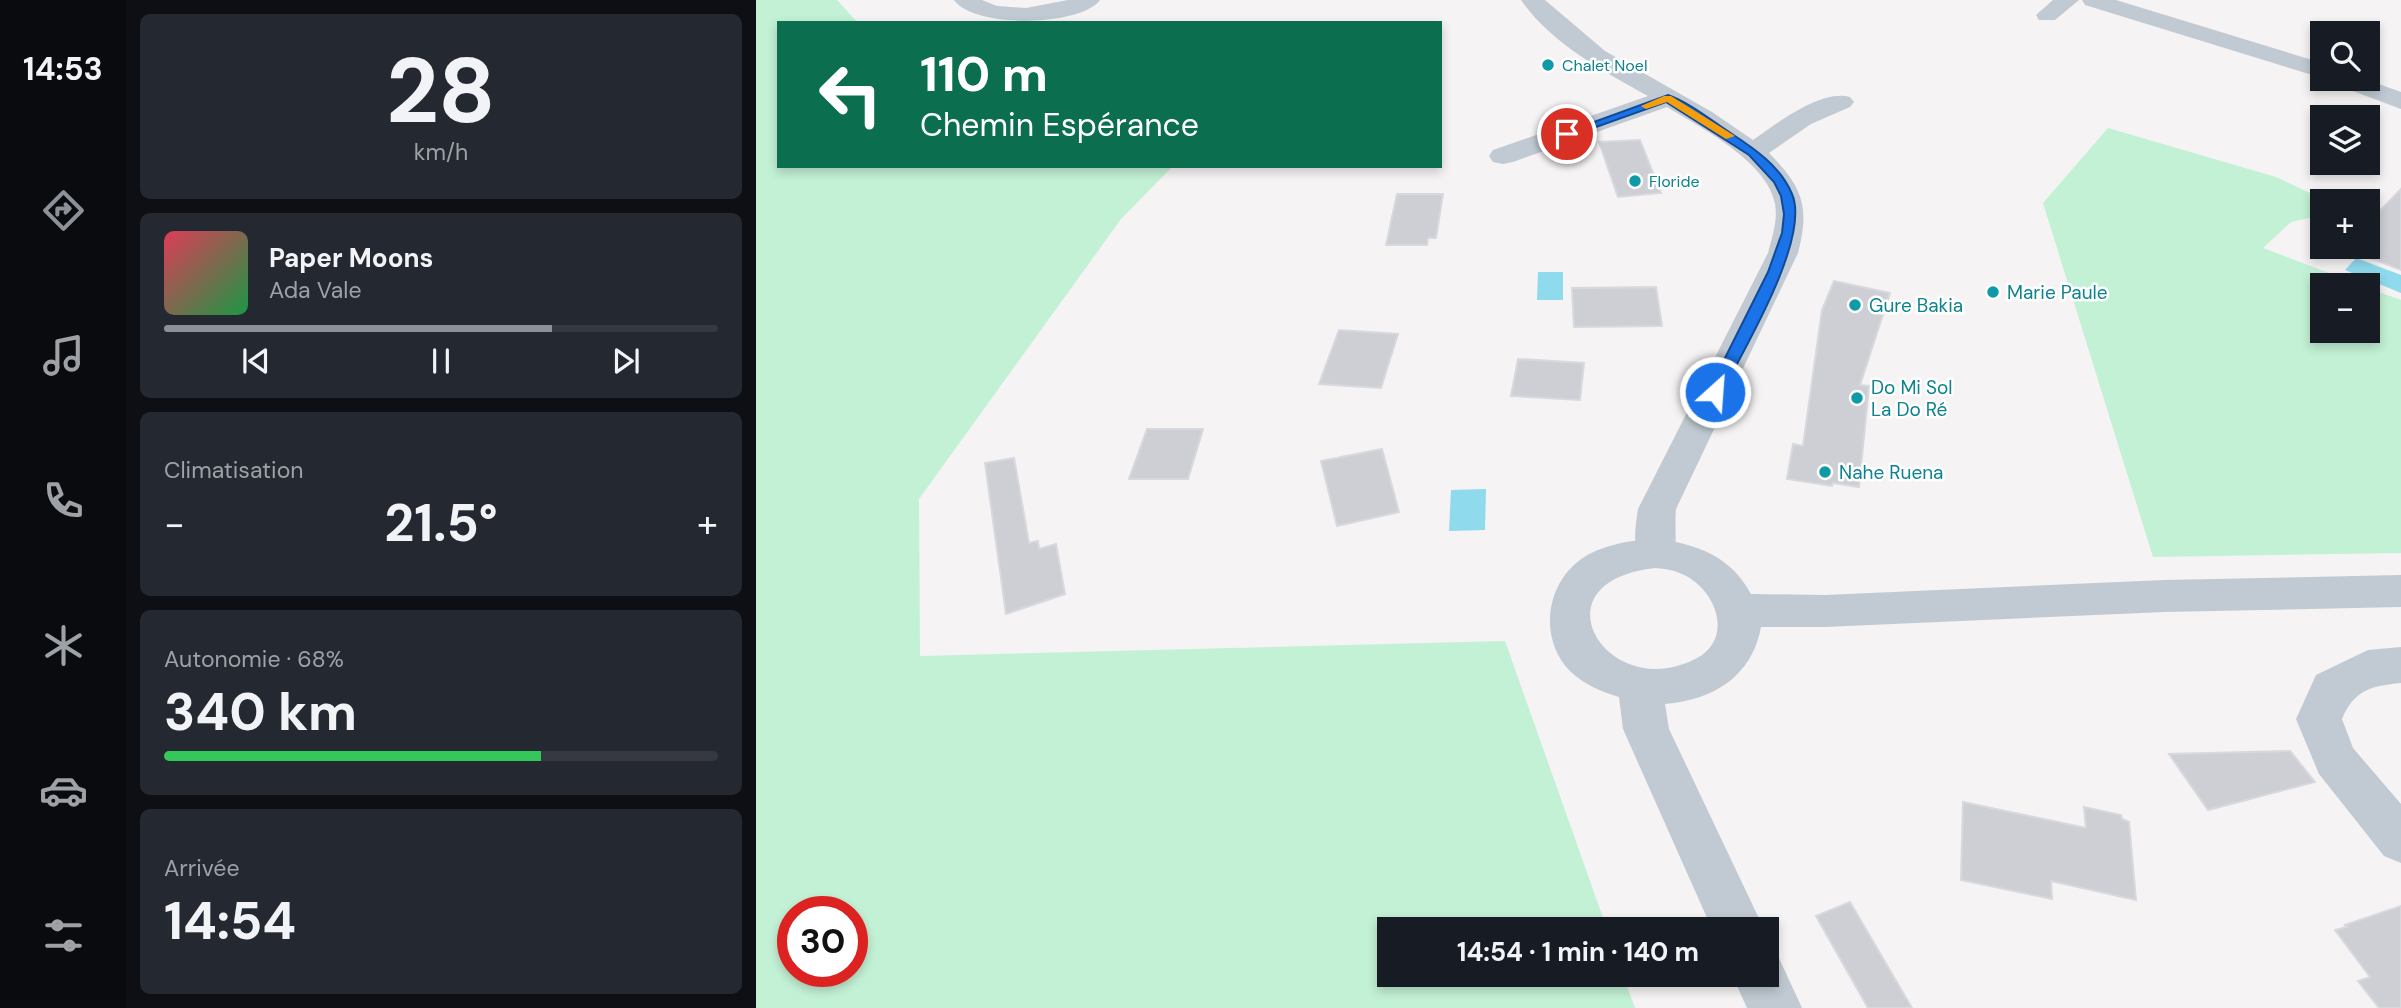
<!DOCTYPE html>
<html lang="fr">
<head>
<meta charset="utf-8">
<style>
	body { margin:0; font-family:"DM Sans",sans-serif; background:#242831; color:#f1f3f6; height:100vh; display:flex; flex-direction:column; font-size:26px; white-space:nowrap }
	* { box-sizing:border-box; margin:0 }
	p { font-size:23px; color:#9ea1a6 }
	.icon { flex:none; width:38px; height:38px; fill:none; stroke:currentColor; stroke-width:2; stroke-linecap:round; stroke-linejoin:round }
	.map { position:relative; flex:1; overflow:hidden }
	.side { display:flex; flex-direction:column; gap:14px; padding:14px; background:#0d0f14; width:630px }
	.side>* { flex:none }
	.hud { position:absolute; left:21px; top:21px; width:665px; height:147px; border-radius:0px; box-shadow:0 4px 10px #0003; background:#0b6e4f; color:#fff; overflow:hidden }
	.fabs { position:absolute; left:1554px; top:21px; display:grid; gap:14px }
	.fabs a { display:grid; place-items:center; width:70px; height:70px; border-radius:0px; background:#171b24; box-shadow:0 4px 10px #0003; font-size:35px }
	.speed { position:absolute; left:21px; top:896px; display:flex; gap:14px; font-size:35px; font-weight:700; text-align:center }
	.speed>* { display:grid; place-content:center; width:91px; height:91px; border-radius:50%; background:#171b24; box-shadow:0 4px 10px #0003; line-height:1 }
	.speed .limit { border:10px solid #d22; background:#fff; color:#111 }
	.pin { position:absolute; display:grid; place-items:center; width:60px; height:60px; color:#fff; margin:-30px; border:4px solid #fff; border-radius:50%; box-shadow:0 2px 7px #0007 }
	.me { position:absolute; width:77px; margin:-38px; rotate:26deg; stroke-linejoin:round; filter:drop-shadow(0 0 5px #0008) }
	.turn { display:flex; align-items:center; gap:24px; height:147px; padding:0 28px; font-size:32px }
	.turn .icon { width:91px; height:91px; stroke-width:2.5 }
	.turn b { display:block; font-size:49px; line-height:60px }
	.big { font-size:52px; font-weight:700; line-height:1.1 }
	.side .widget { flex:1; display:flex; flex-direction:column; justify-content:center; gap:10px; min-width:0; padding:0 24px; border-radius:10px; background:#242831 }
	.side .dial { align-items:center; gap:0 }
	.dial b { font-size:91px; line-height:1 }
	.song { display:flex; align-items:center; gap:21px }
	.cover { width:84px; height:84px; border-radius:10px; background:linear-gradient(135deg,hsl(350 70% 55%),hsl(140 70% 35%)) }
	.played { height:7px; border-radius:4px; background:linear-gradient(90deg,#8c9099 70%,#363941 70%) }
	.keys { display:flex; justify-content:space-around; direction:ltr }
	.heat { display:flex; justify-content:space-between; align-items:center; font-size:38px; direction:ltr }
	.charge { height:10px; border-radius:5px; background:linear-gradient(90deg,#34c759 68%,#363941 0) }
	.trip { position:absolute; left:621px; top:917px; width:402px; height:70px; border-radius:0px; background:#171b24; box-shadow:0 4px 10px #0003; font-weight:700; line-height:70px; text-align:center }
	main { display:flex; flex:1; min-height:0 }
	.menu { display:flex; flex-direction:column; width:126px; justify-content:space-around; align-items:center; background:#090b0e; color:#9ea1a6 }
	.menu .icon { width:49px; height:49px }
	.menu .on { color:#8c9099 }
	.menu b { font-size:32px; color:#f1f3f6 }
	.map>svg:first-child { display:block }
	.green { fill:#c3f1d5; fill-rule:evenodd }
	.water { fill:#90daee }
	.building { fill:#cdcfd5; stroke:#d7d9de; stroke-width:2 }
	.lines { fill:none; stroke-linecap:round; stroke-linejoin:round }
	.minor { fill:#c1cad2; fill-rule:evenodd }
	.tertiary { fill:#c1cad2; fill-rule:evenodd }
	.route { fill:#1a73e8; stroke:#114b97; stroke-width:2 }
	.slow { fill:#f59e0b }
	.culture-dot { fill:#0f9aa8; stroke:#fff; stroke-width:2.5 }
	.labels { text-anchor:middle; stroke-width:5; stroke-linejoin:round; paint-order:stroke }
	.far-culture-label { font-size:16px; fill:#0d838f; stroke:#fff; text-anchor:start }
	.culture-label { font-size:19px; fill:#0d838f; stroke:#fff; text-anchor:start }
</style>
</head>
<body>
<main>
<nav class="menu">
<b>14:53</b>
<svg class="icon on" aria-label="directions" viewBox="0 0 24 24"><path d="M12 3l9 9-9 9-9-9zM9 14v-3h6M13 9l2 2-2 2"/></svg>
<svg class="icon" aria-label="music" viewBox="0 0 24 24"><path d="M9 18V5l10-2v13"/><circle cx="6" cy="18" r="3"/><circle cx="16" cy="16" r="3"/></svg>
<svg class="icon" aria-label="phone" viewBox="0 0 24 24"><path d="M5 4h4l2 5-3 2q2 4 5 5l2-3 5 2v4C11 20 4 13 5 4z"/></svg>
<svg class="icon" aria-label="climate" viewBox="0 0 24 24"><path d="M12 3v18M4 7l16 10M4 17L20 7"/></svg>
<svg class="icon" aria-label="car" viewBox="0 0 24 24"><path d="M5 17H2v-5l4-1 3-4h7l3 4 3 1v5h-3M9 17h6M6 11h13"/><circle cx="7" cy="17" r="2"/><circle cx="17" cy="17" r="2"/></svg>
<svg class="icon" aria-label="filters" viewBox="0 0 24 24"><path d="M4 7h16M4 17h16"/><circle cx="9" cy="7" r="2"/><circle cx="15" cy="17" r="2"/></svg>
</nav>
<section class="side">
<div class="widget dial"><b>28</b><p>km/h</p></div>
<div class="widget">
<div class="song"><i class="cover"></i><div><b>Paper Moons</b><p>Ada Vale</p></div></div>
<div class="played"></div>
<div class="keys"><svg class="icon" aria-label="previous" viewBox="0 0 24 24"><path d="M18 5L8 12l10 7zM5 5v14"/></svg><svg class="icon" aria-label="pause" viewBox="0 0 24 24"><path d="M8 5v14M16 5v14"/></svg><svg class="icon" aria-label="next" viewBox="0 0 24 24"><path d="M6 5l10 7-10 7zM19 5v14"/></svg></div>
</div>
<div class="widget"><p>Climatisation</p>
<div class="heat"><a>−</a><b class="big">21.5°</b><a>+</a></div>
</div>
<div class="widget"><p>Autonomie · 68%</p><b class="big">340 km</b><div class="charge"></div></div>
<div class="widget"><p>Arrivée</p><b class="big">14:54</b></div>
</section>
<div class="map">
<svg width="1645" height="1008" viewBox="0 0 1645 1008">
	<rect width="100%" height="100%" fill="#f5f3f3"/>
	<!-- green -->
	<path class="green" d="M0,0h81l21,23h-79v143h394l-52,53 -202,280 1,157 585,-15 102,288h-217v46h233l12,33h-879zM37,912h59v59h-59z
		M1352,128l168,49 45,21 1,17 -31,7 -28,26 98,37h-39v46h46v-43l33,12v253l-248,4 -110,-354z"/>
	<!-- water -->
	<path class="water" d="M1600,258l45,17v18l-56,-23z
		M782,272h25v28h-26z
		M730,489l-1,41 -36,1 2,-41z"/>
	<!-- building -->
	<path class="building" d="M884,140l21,53 -43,4 -19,-55z
		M1645,189v81l-33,-13v-34z
		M641,194h46l-7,44h-8l-1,7h-41z
		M1078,281l56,12 -30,92 9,1 -10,101 -26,-4 -1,3 -45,-7 6,-35 10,2 19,-136z
		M900,287l6,39 -88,1 -2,-39z
		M583,330l59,4 -17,54 -62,-4z
		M762,359l66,4 -4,37 -69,-4z
		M391,429h56l-15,50h-59z
		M626,449l17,63 -62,14 -16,-65z
		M258,458l15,85 9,-2 1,8 17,-5 9,50 -59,20 -21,-151z
		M1534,751l25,31 -107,28 -39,-56z
		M1207,802l123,26 -2,-21 37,8 1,4 7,3 7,78 -85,-19 1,18 -91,-19z
		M1094,902l62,106h-44l-52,-92z
		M1645,906v102h-22l-21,-27 12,-4 -35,-47 12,-3 -2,-2z"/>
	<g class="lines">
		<!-- minor -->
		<path class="minor" d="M198,0h28l15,6 29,2 42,-8h32c-18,26 -126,29 -146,0z
			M765,0h24l60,51 107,61 41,28c23,-16 68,-51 97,-43l4,5 -4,5 -39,17 -42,29c34,34 41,54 29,100l-122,256c-2,18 3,39 -6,55l-14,4 -14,-4c-10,-18 -7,-35 -4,-55l130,-256c4,-16 10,-32 7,-49 -7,-42 -75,-77 -108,-97l-154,55 -10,2 -10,-2 -4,-6 4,-6 155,-54c-45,-25 -97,-53 -127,-96z
			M1297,0h26l-24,20h-16l-3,-5z
			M1645,647v36c-30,3 -47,7 -59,36l11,29 48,56v59l-17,-7 -65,-82 -23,-55 20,-44 52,-25z"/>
		<!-- tertiary -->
		<path class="tertiary" d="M1326,0h34l206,63v15l-237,-73z
			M1575,79h34l36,13v17l-67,-25z
			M900,538c41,7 74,17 95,56l74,1 339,-15 237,-5v32l-237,5 -339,15h-64c-9,49 -47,73 -96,77l4,25 95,200h-52l-89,-200 -4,-32c-17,-5 -34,-12 -48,-25 -30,-29 -27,-80 3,-107 21,-20 55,-24 82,-27zM900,568c9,1 18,2 26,6 33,14 53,63 15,84 -89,48 -167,-77 -41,-90z
			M1012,952l10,4 24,52h-55l-15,-33h36z"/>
	</g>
	<!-- route -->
	<path class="route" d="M912,95c22,8 44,26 64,39 23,15 49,33 60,60 19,44 -48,155 -70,198l-7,5 -7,-5 60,-120 14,-39 2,-19 -3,-18 -7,-14 -25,-27 -83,-53 -95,34 -10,-2z"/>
	<!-- slow -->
	<path class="slow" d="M908,96h7l64,40 -9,3 -59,-37 -21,7 -5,-3z"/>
	<!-- markers -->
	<g class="culture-dot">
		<circle cx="792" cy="65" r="7"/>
		<circle cx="879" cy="181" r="7"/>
		<circle cx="1237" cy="292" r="7"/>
		<circle cx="1099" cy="305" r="7"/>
		<circle cx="1101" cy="398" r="7"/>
		<circle cx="1069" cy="472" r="7"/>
	</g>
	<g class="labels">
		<!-- far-culture labels -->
		<g class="far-culture-label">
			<text x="806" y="71">Chalet Noel</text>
			<text x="893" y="187">Floride</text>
		</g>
		<!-- culture labels -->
		<g class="culture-label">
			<text x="1251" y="299">Marie Paule</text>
			<text x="1113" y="312">Gure Bakia</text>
			<text x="1115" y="394">Do Mi Sol<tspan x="1115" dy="22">La Do Ré</tspan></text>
			<text x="1083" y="479">Nahe Ruena</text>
		</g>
	</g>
</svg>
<div class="fabs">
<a><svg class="icon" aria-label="search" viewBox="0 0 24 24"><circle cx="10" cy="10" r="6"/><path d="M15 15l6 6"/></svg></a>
<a><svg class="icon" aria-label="layers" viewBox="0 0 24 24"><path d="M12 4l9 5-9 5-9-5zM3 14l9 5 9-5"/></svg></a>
<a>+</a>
<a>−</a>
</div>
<div class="speed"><div class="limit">30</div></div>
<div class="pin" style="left:811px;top:134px;background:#d93025"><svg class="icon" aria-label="arrive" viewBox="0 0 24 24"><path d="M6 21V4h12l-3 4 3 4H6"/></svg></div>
<svg class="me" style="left:959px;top:392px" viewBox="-20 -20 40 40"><circle r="17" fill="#1a73e8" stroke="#fff" stroke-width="3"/><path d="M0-11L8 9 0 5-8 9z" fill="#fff"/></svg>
<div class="trip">14:54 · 1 min · 140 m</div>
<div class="hud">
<div class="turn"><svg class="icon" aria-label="left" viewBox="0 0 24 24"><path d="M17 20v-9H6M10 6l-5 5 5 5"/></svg><div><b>110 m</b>Chemin Espérance</div></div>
</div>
</div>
</main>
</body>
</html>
